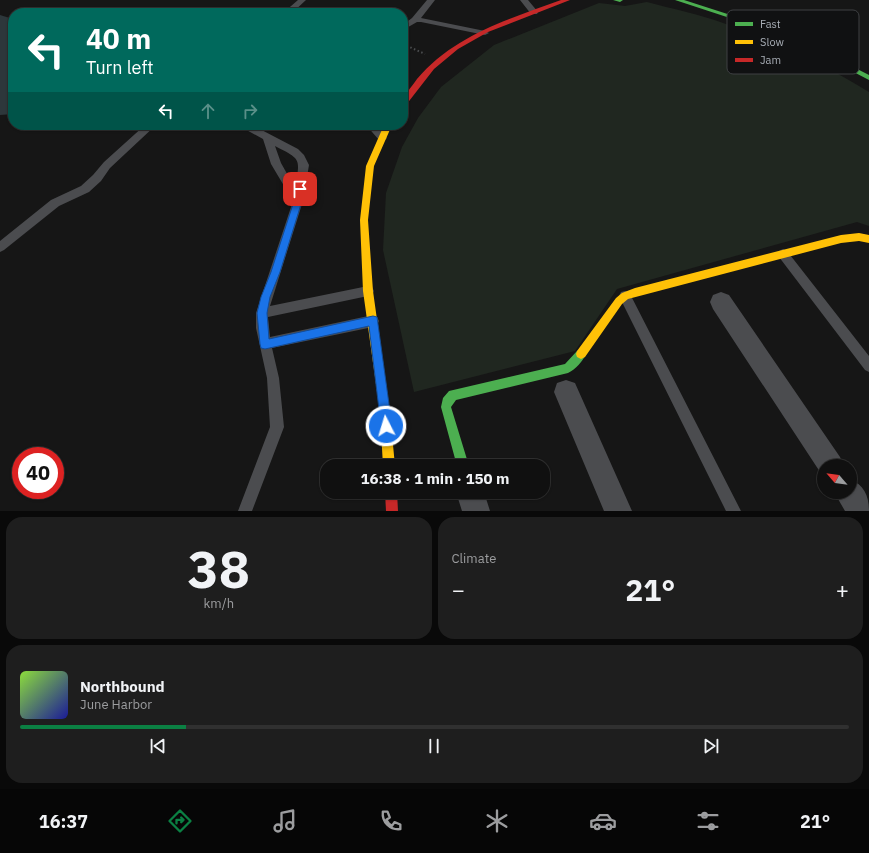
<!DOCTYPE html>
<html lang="en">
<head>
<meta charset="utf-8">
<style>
	body { margin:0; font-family:"IBM Plex Sans",sans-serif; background:#1e1e1e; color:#f1f3f6; height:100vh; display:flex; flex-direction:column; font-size:15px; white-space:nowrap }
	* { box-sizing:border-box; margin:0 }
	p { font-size:13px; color:#9c9d9f }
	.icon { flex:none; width:22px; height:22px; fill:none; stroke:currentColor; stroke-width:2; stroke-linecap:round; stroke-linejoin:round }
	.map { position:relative; height:511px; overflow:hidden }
	.side { display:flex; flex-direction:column; gap:6px; padding:6px; background:#090909; flex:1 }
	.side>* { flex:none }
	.hud { position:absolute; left:8px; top:8px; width:400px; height:122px; border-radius:16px; box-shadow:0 1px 3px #0004,0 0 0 1px #303030; background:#00695c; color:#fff; overflow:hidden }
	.needle { width:26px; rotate:298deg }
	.controls { position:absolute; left:817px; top:459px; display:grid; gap:8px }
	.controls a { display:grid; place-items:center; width:40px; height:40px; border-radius:50%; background:#101010; box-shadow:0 1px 3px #0004,0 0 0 1px #303030; font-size:20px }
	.speed { position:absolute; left:12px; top:447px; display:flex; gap:8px; font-size:20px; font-weight:700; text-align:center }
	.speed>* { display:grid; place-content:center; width:52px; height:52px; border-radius:50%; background:#101010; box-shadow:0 1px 3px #0004,0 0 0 1px #303030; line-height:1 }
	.speed .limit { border:6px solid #d22; background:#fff; color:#111 }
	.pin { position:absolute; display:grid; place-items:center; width:34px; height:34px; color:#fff; margin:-17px; border-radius:8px; box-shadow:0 2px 6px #0006 }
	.me { position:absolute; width:44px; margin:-22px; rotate:355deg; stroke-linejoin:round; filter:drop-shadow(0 0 3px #0008) }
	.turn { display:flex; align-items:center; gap:14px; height:84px; padding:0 12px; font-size:18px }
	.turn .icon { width:52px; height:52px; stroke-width:2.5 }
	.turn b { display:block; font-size:28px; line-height:34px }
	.lanes { display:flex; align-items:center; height:38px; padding:0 12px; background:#0003; justify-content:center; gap:20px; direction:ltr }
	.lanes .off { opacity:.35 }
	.big { font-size:30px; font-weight:700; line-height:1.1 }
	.side .widget { flex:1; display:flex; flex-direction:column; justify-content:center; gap:6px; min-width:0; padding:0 14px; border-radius:16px; background:#1e1e1e }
	.side .dial { align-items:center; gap:0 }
	.dial b { font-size:52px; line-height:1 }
	.song { display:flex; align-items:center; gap:12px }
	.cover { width:48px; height:48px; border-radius:6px; background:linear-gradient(135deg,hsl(90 70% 55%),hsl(240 70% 35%)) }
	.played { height:4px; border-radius:2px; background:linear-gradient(90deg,#0b8043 20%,#303030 20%) }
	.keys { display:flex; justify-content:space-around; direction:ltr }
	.heat { display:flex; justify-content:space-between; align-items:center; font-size:22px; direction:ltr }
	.side .tiles { flex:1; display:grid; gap:6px; grid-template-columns:1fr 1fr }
	.widget:last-child { grid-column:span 2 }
	.trip { position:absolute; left:320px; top:459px; width:230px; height:40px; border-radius:16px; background:#101010; box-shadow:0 1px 3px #0004,0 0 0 1px #303030; font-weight:700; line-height:40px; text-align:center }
	.tabs { display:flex; height:64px; justify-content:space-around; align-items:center; background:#060606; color:#9c9d9f }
	.tabs .icon { width:28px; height:28px }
	.tabs .active { color:#0b8043 }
	.tabs b { font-size:18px; color:#f1f3f6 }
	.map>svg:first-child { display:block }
	.green { fill:#202720 }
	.water { fill:#2d373b }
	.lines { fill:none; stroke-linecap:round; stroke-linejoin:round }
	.path { stroke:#4c4e50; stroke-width:2; stroke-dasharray:1.5 2.5; stroke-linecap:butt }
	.lane { fill:#4b4c4f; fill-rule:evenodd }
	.street { fill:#4b4c4f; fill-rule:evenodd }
	.fast { fill:#4caf50; fill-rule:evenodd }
	.slow { fill:#ffc107; fill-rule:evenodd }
	.jam { fill:#c62828; fill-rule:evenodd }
	.route { fill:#1a73e8; stroke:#114b97 }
	.key { fill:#101112; stroke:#3e4043; stroke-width:1 }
	.key-label { font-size:11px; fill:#a8aeb6 }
</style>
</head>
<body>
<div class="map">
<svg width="869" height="511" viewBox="0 0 869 511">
	<rect width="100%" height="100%" fill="#161616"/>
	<!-- green -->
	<path class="green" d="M647,2c25,7 52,12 76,21 52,17 100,41 146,69v134l-12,-4 -240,67 -42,62 -161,41 -31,-142 3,-57 16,-46 16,-29 23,-31 53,-42 105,-42 26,3z"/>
	<!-- water -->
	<path class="water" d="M0,15l13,4v95l-13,1z"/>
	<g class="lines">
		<!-- path -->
		<path class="path" d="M403,44l22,10"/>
		<!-- lane -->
		<path class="lane" d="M298,0h8l-14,13h-9z
			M427,0h8l-14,18 64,13 4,2 -4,2 -64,-13h-4l-14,8v-5l9,-7z
			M520,0h8l10,12 -1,2h-6z
			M145,125h11l-46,43 -9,13 -12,11 -30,14 -55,44 -4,2v-11l51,-41 30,-14 12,-11 11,-13z
			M239,125h13l46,24 6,6 5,10 -6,36 -33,105 98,-20 4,1 2,4 -2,4 -4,1 -100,21 2,20 103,-22 4,2 2,4 -2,4 -4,2 -101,21 7,30 5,49 -32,84h-14l32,-84 -3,-49 -11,-50v-15l37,-112 -22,-37 -8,-25 -22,-12zM275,146c27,14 25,12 20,42l-14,-25z
			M366,125h10l11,13 -2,2h-6z
			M783,249l4,2 82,105v16l-4,-2 -86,-113 -1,-3 1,-3z
			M625,291l4,1 112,219h-15l-105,-211 -2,-4 2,-4z"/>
		<!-- street -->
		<path class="street" d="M721,292l8,3 111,162 4,9h-20v10l-2,-1 -109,-166 -3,-7 3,-7z
			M566,380l9,3 57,128h-28l-50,-119 3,-9z
			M850,479c14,6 19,17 19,32h-24l-11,-19h16z
			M456,492h28l6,19h-28z"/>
		<!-- fast -->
		<path class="fast" d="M613,0h10l-3,2z
			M675,0h9l59,19 59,22 67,34v5l-71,-37 -59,-22z
			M581,349l4,2 1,3c-3,7 -11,16 -18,19l-112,27 -5,7 18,59h-12l-16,-59 2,-9 6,-7 116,-27 12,-13z"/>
		<!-- slow -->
		<path class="slow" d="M384,125h8l-18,41 -6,54 5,71 17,122 5,53h-12l-3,-53 -17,-122 -3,-71 6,-54z
			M859,233l10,2v8l-10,-2 -18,2 -213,56 -6,5 -37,53 -4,2 -4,-2 -1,-3 1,-3 39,-53 6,-5 13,-5 206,-53z"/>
		<!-- jam -->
		<path class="jam" d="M561,0h9l-82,32 -30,17 -24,20 -28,36 -3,1c0,-11 8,-18 14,-27 37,-44 92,-60 144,-79z
			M385,492h12l1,19h-12z"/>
	</g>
	<!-- route -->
	<path class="route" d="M300,186l4,3 -2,12 -22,71 -10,25 -3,16 2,26 104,-23 4,1 15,109 -2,4 -4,2 -4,-2 -1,-4 -12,-100 -104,23 -4,-1 -1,-4 -3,-31 4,-16 10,-25 23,-71 2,-12z"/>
	<!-- legend -->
	<rect x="727" y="10" width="132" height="64" rx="6" class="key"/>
	<rect x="735" y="22" width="18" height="4" fill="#4caf50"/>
	<rect x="735" y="40" width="18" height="4" fill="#ffc107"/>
	<rect x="735" y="58" width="18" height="4" fill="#c62828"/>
	<g class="key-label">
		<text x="760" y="28">Fast</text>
		<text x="760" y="46">Slow</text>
		<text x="760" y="64">Jam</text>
	</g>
</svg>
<div class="controls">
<a><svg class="needle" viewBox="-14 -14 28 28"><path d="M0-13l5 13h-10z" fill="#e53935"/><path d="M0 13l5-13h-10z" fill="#9c9d9f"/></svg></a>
</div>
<div class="speed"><div class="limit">40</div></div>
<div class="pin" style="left:300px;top:189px;background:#d93025"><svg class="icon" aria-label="arrive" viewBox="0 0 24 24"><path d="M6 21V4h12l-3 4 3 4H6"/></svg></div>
<svg class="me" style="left:386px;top:426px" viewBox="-20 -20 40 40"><circle r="17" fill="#1a73e8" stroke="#fff" stroke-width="3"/><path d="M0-11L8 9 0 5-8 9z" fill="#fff"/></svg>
<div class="trip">16:38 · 1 min · 150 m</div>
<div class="hud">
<div class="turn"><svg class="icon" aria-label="left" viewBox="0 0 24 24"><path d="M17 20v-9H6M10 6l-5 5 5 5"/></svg><div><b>40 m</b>Turn left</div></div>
<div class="lanes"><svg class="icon" aria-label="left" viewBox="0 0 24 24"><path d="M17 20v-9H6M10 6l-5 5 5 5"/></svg><svg class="icon off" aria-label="ahead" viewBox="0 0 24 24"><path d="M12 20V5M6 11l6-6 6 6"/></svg><svg class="icon off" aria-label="right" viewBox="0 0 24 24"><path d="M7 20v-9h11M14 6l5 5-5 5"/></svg></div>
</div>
</div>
<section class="side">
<div class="tiles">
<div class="widget dial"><b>38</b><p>km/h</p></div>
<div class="widget"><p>Climate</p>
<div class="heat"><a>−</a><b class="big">21°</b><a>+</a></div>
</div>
<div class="widget">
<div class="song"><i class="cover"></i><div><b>Northbound</b><p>June Harbor</p></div></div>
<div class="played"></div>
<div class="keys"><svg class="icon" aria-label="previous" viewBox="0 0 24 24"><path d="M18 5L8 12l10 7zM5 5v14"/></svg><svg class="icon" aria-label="pause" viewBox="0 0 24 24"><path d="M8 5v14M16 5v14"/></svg><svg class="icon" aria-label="next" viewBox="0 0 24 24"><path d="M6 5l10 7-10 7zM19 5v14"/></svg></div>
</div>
</div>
</section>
<nav class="tabs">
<b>16:37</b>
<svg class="icon active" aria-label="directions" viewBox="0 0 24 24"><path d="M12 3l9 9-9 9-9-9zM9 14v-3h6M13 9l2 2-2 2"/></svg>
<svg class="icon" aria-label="music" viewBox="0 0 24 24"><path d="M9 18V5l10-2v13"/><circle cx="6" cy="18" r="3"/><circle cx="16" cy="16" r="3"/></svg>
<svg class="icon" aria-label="phone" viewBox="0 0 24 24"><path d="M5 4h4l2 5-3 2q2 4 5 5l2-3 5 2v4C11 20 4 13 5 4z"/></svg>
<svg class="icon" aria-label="climate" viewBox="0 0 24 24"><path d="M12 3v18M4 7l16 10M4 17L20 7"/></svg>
<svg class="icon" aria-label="car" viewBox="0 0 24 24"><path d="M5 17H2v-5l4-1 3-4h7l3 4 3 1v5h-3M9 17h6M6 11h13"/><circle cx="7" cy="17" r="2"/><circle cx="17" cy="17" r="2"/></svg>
<svg class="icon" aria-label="filters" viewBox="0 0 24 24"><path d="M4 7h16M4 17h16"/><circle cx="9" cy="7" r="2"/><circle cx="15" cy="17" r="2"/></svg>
<b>21°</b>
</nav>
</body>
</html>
